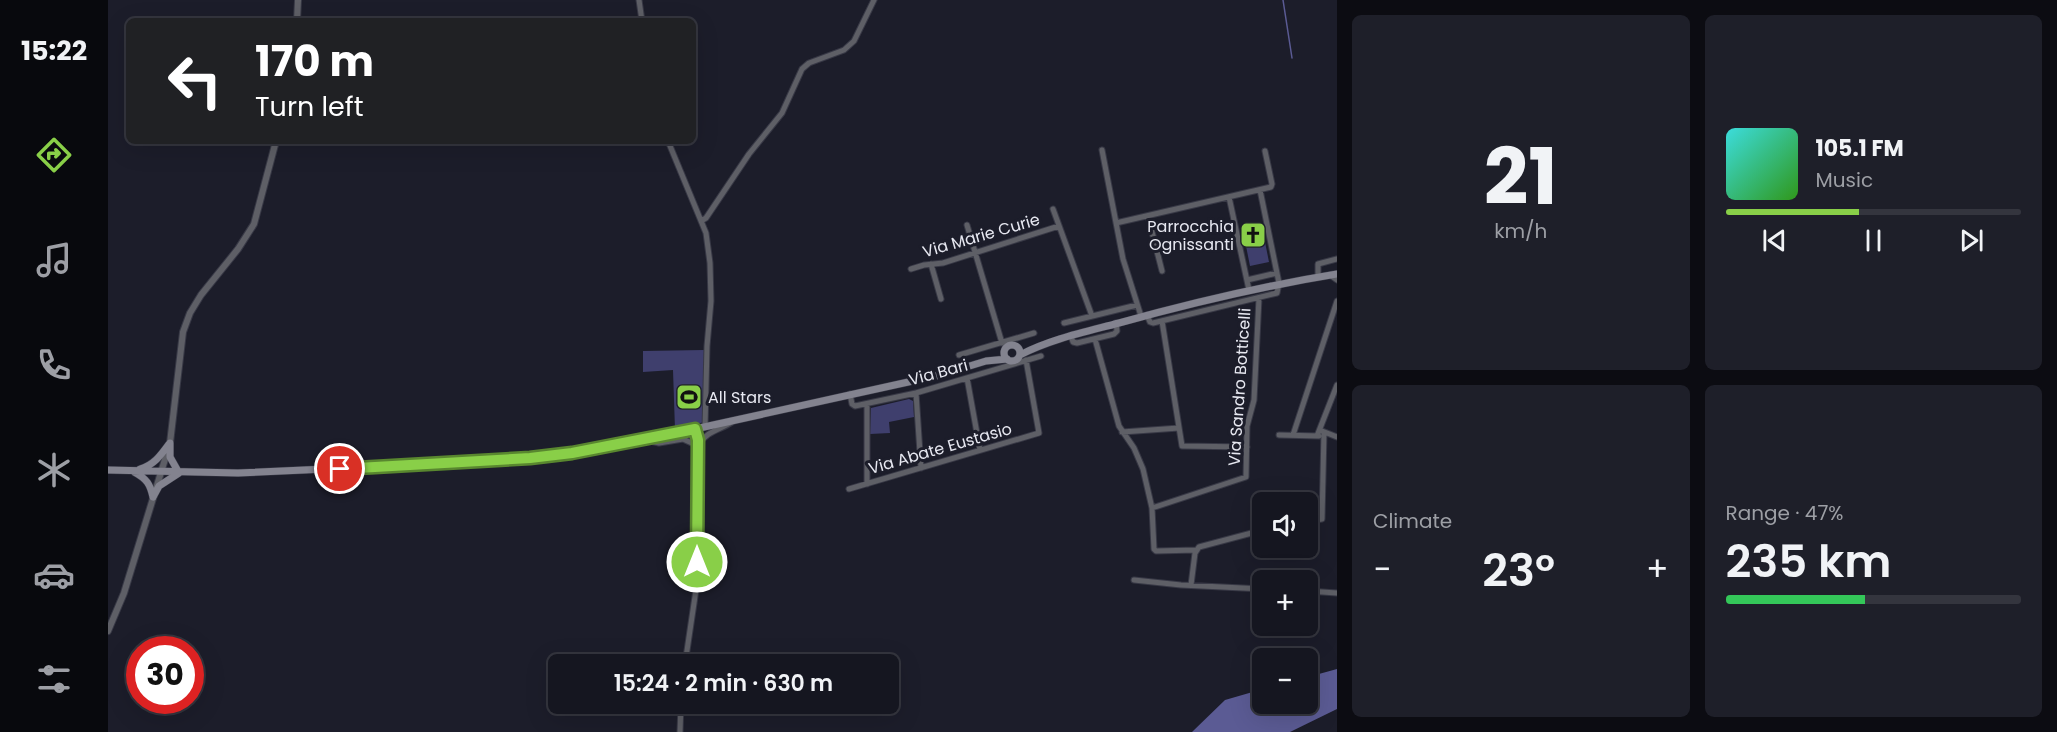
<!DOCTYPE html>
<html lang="en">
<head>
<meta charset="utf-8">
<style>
	body { margin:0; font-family:Poppins,sans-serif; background:#1e1f29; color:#f1f3f6; height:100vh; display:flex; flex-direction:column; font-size:22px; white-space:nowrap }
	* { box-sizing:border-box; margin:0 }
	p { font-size:20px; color:#9d9fa5 }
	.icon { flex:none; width:33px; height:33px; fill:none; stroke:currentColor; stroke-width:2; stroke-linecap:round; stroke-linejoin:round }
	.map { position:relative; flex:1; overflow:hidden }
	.side { display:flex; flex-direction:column; gap:15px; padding:15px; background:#0c0c12; width:720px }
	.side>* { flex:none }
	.banner { position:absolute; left:18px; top:18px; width:570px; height:126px; border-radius:9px; box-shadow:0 6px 24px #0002,0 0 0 2px #34353e; background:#202124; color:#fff; overflow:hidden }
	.tools { position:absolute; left:1144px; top:492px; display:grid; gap:12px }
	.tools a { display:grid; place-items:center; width:66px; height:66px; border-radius:9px; background:#151620; box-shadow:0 6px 24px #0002,0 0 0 2px #34353e; font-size:30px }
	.speed { position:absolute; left:18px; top:636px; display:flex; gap:12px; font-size:30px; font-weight:700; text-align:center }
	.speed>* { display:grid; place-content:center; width:78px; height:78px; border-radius:50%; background:#151620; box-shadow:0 6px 24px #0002,0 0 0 2px #34353e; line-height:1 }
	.speed .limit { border:9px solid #d22; background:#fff; color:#111 }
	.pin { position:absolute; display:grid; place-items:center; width:51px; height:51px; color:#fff; margin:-26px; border:3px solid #fff; border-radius:50%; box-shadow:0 2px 6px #0007 }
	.me { position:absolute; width:66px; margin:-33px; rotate:0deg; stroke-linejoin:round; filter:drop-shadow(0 0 4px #0008) }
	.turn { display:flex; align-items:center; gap:21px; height:126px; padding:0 30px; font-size:27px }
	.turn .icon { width:78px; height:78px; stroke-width:2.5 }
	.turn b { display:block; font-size:42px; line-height:51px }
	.big { font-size:45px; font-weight:600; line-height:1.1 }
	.side .card { flex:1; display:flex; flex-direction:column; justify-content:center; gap:9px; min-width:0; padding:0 21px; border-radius:9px; background:#1e1f29 }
	.side .dial { align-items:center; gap:0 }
	.dial b { font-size:78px; line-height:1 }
	.song { display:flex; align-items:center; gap:18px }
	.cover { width:72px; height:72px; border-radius:9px; background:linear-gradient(135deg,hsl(180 70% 55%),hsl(110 70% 35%)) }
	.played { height:6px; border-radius:3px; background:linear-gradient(90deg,#89cf48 45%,#34353e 45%) }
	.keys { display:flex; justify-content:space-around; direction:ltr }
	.heat { display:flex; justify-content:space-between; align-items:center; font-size:33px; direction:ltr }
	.charge { height:9px; border-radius:4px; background:linear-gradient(90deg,#34c759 47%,#34353e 0) }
	.side .tiles { flex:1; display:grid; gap:15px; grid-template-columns:repeat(2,1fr) }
	.trip { position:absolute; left:440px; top:654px; width:351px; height:60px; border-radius:9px; background:#151620; box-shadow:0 6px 24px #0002,0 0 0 2px #34353e; font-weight:600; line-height:60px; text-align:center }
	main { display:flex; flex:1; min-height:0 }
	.dock { display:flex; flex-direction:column; width:108px; justify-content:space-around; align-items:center; background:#08090d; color:#9d9fa5 }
	.dock .icon { width:42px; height:42px }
	.dock .on { color:#89cf48 }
	.dock b { font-size:27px; color:#f1f3f6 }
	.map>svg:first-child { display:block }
	.green { fill:#3f3f6d }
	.water { fill:#5b5b94 }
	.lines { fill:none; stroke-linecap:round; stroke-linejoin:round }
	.stream { stroke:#5b5b94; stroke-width:1.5 }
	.minor-casing { stroke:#383946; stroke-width:7 }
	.tertiary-casing { stroke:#383946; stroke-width:8 }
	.secondary-casing { stroke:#383946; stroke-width:8 }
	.minor { stroke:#5e5f66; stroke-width:5 }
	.tertiary { stroke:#5e5f66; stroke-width:6 }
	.secondary { stroke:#83838f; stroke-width:7 }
	.route-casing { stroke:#59872f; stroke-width:15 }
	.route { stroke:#89cf48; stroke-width:10 }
	.labels { text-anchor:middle; stroke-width:6; stroke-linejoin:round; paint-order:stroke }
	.poi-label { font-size:16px; fill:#e7e8f1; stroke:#1c1d2a; text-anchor:end }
	.street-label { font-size:16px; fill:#e7e8f1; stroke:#1c1d2a }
</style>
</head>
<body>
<main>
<nav class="dock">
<b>15:22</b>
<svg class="icon on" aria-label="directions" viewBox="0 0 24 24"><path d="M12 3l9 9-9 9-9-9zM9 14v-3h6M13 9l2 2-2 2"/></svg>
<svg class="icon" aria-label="music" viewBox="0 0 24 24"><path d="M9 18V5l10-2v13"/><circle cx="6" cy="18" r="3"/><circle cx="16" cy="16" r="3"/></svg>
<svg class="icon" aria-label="phone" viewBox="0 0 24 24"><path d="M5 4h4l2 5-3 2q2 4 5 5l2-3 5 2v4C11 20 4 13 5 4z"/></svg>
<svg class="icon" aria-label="climate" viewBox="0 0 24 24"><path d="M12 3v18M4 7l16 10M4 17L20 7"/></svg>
<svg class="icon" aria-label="car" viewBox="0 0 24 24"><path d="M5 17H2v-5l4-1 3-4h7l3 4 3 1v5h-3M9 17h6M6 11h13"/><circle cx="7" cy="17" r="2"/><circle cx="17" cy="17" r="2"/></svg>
<svg class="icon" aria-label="filters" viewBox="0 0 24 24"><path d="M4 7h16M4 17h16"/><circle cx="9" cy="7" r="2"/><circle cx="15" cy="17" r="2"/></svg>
</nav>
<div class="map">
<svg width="1229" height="732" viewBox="0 0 1229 732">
	<rect width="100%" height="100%" fill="#1c1d2a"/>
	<!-- green -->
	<path class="green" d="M1155,232l6,30 -19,4 -6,-30z
		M596,350v72l-29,8 -2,-60 -30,2v-21z
		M801,399l4,2 1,16 -25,5 1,11 -20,1 1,-26z"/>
	<!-- water -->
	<path class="water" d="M1229,669v40l-47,23h-98l33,-32 38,-11v15h45v-27z"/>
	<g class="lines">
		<!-- stream -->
		<path class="stream" d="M1175,0l9,58"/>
		<!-- minor casing -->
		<g class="minor-casing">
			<path id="minor" d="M531,0l3,21
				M560,141l38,92 4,30 1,38 -4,45 -2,81
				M994,150l21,109 18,57
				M1121,197l20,93
				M945,209l39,107
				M1040,216l14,55
				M593,221l5,-3 43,-64 33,-41 20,-44 7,-6 35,-13 10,-9 20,-41
				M1008,223l155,-36 1,-3 -7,-33
				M859,225l35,118
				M823,264l10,35
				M803,269l13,-4 19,-2 116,-37
				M1222,275l7,5
				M1210,276v-12l19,-5
				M1139,280l30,-7
				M1039,315l3,7 3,1 124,-30 2,-10 -19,-93
				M1054,321l20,125 65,1
				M956,323l73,-18
				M963,336l2,6 4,1 37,-9 3,-3 -1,-8
				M987,339l24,87 15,22 9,21 9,39 2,41 2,2 40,-1
				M851,355l75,-22
				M859,378l13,72
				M808,393l5,75
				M742,394l2,10 3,2 61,-13 125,-37
				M1214,431l15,6
				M1014,432l57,-4
				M1171,435l40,1
				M1185,435l44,-134
				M1209,436l20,-51
				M538,440l13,3 24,-4 11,5 2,9
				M591,444c8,-13 21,-14 33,-22
				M759,484v-80
				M741,489l190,-56 -13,-73
				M1044,508l94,-31 1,-51 7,-26 5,-102
				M1200,521l14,-2 2,-87
				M1026,580l47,5 82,4
				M1083,585l4,-32 4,-6 64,-17
				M1200,591l29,2
				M577,664l12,-81v-129l1,-14 -3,-11
				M572,732l1,-28"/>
		</g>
		<!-- tertiary casing -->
		<g class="tertiary-casing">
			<path id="tertiary" d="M189,21l1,-21
				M0,631l16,-38 46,-150 13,-111 7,-19 11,-18 37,-46 16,-25 22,-83"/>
		</g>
		<!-- secondary casing -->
		<g class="secondary-casing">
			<path id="secondary" d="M896 353a8 8 0 1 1 16 0a8 8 0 1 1-16 0Z
				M912,355c31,-16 65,-23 99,-32 72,-20 144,-37 218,-49
				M32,469c14,-4 21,-14 29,-25
				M0,470l130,3 244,-11 90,-9 123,-24 245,-54 46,-14 21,-2
				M26,472c13,7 16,12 19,25
				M45,497l6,-11 20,-13 -9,-16v-14"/>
		</g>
		<!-- minor -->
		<use href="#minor" class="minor"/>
		<!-- tertiary -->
		<use href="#tertiary" class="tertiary"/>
		<!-- secondary -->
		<use href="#secondary" class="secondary"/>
	</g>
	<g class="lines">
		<!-- route casing -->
		<g class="route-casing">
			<path id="route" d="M232,469l190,-11 42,-5 123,-24 3,11 -1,122"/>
		</g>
		<!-- route -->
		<use href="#route" class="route"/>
	</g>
	<!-- icons -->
	<defs>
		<g id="church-square" transform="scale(1.35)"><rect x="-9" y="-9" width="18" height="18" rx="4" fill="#89cf48" stroke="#1c1d2a"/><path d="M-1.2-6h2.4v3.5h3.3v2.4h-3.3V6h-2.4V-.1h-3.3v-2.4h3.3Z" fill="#111"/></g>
		<g id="stadium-square" transform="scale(1.35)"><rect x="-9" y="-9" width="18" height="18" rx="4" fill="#89cf48" stroke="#1c1d2a"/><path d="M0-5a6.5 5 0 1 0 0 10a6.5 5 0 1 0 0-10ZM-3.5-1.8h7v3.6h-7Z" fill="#111"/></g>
	</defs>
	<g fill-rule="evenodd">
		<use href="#church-square" x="1145" y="235"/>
		<use href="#stadium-square" x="581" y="397"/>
	</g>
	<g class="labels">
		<!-- poi labels -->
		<g class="poi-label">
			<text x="1126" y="232">Parrocchia<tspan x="1126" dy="18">Ognissanti</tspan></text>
			<text x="600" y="403" text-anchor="start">All Stars</text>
		</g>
		<!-- street labels -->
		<g class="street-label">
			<text transform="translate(873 235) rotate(-16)" y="6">Via Marie Curie</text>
			<text transform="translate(830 372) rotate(-15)" y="6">Via Bari</text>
			<text transform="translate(1131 387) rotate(-86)" y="6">Via Sandro Botticelli</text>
			<text transform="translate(832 448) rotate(-16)" y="6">Via Abate Eustasio</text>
		</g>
	</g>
</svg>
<div class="tools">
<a><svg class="icon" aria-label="sound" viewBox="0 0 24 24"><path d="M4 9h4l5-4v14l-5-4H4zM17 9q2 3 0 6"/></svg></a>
<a>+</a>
<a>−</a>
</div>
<div class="speed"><div class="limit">30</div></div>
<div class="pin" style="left:232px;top:469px;background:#d93025"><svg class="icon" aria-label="arrive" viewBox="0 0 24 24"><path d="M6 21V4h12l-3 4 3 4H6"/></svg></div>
<svg class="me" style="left:589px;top:562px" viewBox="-20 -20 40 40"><circle r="17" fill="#89cf48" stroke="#fff" stroke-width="3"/><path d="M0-11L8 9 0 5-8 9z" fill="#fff"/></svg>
<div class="trip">15:24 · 2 min · 630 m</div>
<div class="banner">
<div class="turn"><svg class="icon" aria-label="left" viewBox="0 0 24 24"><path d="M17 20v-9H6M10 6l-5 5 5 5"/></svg><div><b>170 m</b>Turn left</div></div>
</div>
</div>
<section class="side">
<div class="tiles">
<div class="card dial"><b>21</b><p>km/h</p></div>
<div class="card">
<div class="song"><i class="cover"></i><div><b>105.1 FM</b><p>Music</p></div></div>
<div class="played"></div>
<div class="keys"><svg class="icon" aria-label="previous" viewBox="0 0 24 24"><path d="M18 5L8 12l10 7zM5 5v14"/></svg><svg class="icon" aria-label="pause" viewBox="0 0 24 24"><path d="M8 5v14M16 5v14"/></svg><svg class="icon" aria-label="next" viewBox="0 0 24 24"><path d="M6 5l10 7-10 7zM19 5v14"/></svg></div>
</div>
<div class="card"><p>Climate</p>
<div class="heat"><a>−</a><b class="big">23°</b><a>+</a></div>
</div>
<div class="card"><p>Range · 47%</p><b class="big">235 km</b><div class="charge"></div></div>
</div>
</section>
</main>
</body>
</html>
